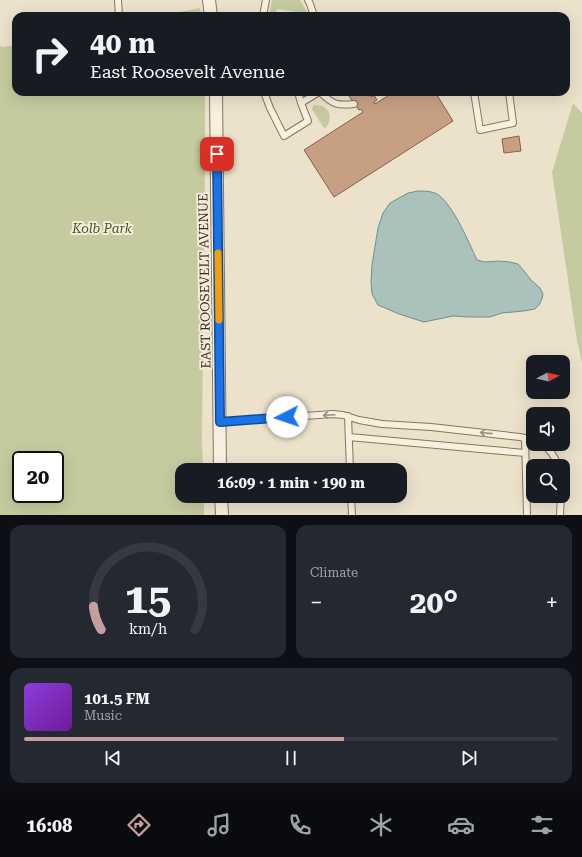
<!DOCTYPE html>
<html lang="en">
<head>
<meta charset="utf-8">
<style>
	body { margin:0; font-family:"Roboto Serif",serif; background:#242831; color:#f1f3f6; height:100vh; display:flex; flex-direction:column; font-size:15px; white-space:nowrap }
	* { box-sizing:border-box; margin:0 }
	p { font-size:13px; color:#9ea1a6 }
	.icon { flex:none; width:22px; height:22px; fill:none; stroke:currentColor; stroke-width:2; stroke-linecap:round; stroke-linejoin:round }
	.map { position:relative; height:515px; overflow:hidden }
	.drawer { display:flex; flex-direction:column; gap:10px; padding:10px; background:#0d0f14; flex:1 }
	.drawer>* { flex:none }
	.top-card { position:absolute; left:12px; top:12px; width:558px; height:84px; border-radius:12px; box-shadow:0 4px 16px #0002; background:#171b24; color:#f1f3f6; overflow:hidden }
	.needle { width:26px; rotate:83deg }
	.tools { position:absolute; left:526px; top:355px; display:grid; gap:8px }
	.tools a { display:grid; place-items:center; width:44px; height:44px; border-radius:8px; background:#171b24; box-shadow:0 4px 16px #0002; font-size:20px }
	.speed { position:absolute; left:12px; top:451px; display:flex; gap:8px; font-size:20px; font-weight:700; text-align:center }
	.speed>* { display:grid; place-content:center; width:52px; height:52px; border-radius:50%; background:#171b24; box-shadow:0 4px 16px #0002; line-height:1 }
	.speed .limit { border:2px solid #111; border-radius:6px; background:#fff; color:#111 }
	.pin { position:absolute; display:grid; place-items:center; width:34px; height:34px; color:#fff; margin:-17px; border-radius:8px; box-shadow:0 2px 6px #0006 }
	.me { position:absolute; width:44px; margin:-22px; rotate:266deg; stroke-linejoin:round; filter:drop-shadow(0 0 3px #0008) }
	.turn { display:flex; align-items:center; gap:14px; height:84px; padding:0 12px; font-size:18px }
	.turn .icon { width:52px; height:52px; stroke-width:2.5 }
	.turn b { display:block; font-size:28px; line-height:34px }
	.big { font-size:30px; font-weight:700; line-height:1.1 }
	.drawer .widget { flex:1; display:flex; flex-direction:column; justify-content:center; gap:6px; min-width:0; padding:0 14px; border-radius:12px; background:#242831 }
	.drawer .dial { align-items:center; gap:0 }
	.dial svg { height:104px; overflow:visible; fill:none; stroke:#363941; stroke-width:7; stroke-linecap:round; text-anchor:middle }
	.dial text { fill:#f1f3f6; stroke:none }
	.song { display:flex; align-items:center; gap:12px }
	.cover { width:48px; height:48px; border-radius:6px; background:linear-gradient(135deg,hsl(270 70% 55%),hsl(280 70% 35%)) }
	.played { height:4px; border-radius:2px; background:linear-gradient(90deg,#c69e9f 60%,#363941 60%) }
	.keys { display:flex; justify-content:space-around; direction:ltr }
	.heat { display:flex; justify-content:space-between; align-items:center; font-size:22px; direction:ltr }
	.drawer .tiles { flex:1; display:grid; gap:10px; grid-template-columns:1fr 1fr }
	.widget:last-child { grid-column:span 2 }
	.trip { position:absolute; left:175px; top:463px; width:232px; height:40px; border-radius:12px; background:#171b24; box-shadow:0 4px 16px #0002; font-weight:700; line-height:40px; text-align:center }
	.tab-bar { display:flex; height:64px; justify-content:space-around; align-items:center; background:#090b0e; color:#9ea1a6 }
	.tab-bar .icon { width:28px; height:28px }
	.tab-bar .on { color:#c69e9f }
	.tab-bar b { font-size:18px; color:#f1f3f6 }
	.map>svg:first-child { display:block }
	.green { fill:#c5ca9f; fill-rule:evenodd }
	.water { fill:#abc1bb; stroke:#728f88 }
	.building { fill:#c7a084; stroke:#856048 }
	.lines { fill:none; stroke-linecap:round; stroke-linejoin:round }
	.service-casing { stroke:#887560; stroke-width:8 }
	.minor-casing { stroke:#887560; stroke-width:14 }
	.service { stroke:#f7f0de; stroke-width:6 }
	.minor { stroke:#f7f0de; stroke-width:12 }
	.oneway { stroke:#988f80 }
	.route-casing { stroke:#114b97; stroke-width:10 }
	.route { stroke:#1a73e8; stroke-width:7 }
	.slow { stroke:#f59e0b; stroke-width:7 }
	.labels { text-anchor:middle; stroke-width:4; stroke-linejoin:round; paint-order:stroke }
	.park-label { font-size:13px; font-style:italic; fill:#4a542b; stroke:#f4edda }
	.street-label { font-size:13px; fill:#3a2e22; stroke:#f4edda }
</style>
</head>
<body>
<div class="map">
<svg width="582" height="515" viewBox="0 0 582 515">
	<rect width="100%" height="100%" fill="#ece2cb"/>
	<!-- green -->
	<path class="green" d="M272,0h28l9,16h-7v-3l-25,-4 -2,7h-6z
		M200,8l1,8h-41z
		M16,45v47h189v66l-3,280 1,32h-21v26h22v19h-204v-469l4,1zM21,460h34v34h-34z
		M573,103l9,10v250l-5,-22 -25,-169z
		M315,105c14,0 19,11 11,23l-3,-1 -11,-18 1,-3z"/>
	<!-- water -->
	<path class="water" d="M418,191c8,0 17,0 23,6 15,14 27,44 36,63l8,2 14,-1 11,1 8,2 6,7 7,9 9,8 3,6 -1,5 -3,6 -4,4 -11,2 -22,2 -12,4h-22l-15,-1 -29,6 -25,-8 -21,-9 -6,-11 -1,-12 1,-17 6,-37 5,-15 7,-10 18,-10z"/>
	<!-- building -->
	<path class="building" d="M356,92h16l5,8 -3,2 1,2 19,-12h41l18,29 -119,76 -30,-47 59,-38 -2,-3 -2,1 -10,-14z
		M519,136l2,15 -17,2 -2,-14z"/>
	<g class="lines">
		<!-- service casing -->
		<g class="service-casing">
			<path id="service" d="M118,0l1,16
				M308,0l2,4 4,12
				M263,16l3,-16
				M264,92l6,16 14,28 24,-15 -7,-18 -3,-11
				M320,92c12,12 17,14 34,12
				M474,92l6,38 33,-7 -4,-31
				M372,93l1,-1
				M301,103l18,-11
				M348,416l2,54
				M220,422l113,-8 10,1 16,5 23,4 49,3 89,10 13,3
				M349,437l176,16
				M525,438l2,77
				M542,444c8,5 13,13 16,22
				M351,496l1,19
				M560,515l1,-19"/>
		</g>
		<!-- minor casing -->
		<g class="minor-casing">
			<path id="minor" d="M209,0l2,16
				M216,92l4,378
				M221,496l1,19"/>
		</g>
		<!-- service -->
		<use href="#service" class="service"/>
		<!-- minor -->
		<use href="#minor" class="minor"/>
	</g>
	<!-- one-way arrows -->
	<defs><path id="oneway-shaft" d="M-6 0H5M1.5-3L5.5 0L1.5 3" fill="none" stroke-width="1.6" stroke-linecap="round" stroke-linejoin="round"/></defs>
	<g class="oneway">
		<use href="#oneway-shaft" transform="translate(329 415) rotate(177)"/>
		<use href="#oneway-shaft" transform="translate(486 433) rotate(-174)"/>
	</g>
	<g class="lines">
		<!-- route casing -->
		<g class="route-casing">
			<path id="route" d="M217,154l3,268 67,-5"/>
		</g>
		<!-- route -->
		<use href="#route" class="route"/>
		<!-- slow -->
		<path class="slow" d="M218,253l1,67"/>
	</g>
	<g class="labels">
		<!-- park labels -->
		<g class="park-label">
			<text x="102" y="233">Kolb Park</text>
		</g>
		<!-- street labels -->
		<g class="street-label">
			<text transform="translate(204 281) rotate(-91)" y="5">EAST ROOSEVELT AVENUE</text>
		</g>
	</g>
</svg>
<div class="tools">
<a><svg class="needle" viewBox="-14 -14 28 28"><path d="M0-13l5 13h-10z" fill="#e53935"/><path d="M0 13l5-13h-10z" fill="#9ea1a6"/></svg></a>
<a><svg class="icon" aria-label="sound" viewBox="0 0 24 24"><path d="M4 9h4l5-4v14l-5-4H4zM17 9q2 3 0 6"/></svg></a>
<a><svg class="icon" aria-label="search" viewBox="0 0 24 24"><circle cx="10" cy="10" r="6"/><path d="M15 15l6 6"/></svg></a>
</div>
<div class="speed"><div class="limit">20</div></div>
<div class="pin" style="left:217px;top:154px;background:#d93025"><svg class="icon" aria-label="arrive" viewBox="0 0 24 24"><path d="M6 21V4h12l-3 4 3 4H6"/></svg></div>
<svg class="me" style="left:287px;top:417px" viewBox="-20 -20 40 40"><circle r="19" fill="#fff"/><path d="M0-13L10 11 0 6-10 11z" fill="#1a73e8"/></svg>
<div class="trip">16:09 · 1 min · 190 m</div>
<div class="top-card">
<div class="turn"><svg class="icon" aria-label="right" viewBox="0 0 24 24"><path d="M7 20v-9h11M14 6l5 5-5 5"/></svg><div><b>40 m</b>East Roosevelt Avenue</div></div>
</div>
</div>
<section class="drawer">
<div class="tiles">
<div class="widget dial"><svg viewBox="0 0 100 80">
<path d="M14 69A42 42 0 1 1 86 69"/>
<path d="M14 69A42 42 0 0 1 8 51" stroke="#c69e9f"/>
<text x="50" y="56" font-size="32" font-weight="700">15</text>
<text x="50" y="72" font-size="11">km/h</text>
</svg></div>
<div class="widget"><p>Climate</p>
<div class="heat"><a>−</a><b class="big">20°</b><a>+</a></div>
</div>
<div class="widget">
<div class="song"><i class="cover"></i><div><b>101.5 FM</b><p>Music</p></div></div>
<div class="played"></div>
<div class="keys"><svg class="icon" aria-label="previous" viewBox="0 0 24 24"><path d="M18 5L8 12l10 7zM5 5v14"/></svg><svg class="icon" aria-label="pause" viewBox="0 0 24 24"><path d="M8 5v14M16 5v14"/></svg><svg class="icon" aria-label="next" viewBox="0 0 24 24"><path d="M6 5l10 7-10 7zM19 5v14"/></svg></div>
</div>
</div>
</section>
<nav class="tab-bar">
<b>16:08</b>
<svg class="icon on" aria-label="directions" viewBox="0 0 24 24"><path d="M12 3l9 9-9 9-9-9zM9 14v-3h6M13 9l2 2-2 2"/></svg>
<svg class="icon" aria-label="music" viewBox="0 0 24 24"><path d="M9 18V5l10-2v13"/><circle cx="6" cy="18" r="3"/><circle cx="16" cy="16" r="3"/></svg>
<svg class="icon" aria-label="phone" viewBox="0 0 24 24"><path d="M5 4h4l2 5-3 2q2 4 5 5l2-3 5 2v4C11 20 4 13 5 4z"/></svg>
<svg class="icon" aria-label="climate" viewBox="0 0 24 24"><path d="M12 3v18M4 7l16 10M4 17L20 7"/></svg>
<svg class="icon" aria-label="car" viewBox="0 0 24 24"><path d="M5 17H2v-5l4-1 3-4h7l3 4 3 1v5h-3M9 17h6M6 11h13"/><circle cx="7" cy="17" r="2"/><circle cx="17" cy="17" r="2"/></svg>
<svg class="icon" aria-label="filters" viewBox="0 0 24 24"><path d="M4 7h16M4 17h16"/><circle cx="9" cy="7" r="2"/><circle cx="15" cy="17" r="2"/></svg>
</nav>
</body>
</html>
